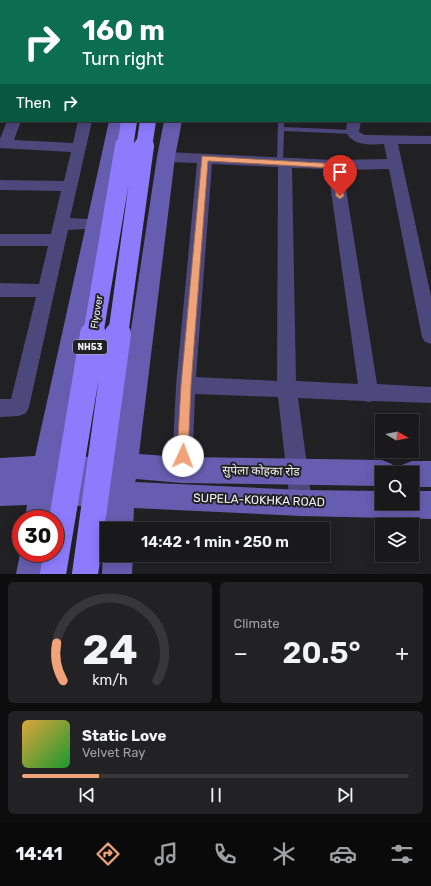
<!DOCTYPE html>
<html lang="en">
<head>
<meta charset="utf-8">
<style>
	body { margin:0; font-family:Rubik,"Noto Sans Devanagari",sans-serif; background:#222123; color:#f1f3f6; height:100vh; display:flex; flex-direction:column; font-size:15px; white-space:nowrap }
	* { box-sizing:border-box; margin:0 }
	p { font-size:13px; color:#9fa0a2 }
	.icon { flex:none; width:22px; height:22px; fill:none; stroke:currentColor; stroke-width:2; stroke-linecap:round; stroke-linejoin:round }
	.map { position:relative; height:574px; overflow:hidden }
	.side { display:flex; flex-direction:column; gap:8px; padding:8px; background:#0e0d0e; flex:1 }
	.side>* { flex:none }
	.banner { position:absolute; left:0px; top:0px; width:431px; height:122px; box-shadow:0 2px 10px #0003,0 0 0 1px #373739; background:#0b6e4f; color:#fff; overflow:hidden }
	.needle { width:26px; rotate:99deg }
	.tools { position:absolute; left:375px; top:414px; display:grid; gap:8px }
	.tools a { display:grid; place-items:center; width:44px; height:44px; border-radius:0px; background:#19181a; box-shadow:0 2px 10px #0003,0 0 0 1px #373739; font-size:20px }
	.speed { position:absolute; left:12px; top:510px; display:flex; gap:8px; font-size:20px; font-weight:700; text-align:center }
	.speed>* { display:grid; place-content:center; width:52px; height:52px; border-radius:50%; background:#19181a; box-shadow:0 2px 10px #0003,0 0 0 1px #373739; line-height:1 }
	.speed .limit { border:6px solid #d22; background:#fff; color:#111 }
	.pin { position:absolute; display:grid; place-items:center; width:34px; height:34px; color:#fff; margin:-41px -17px; border-radius:50% 50% 50% 0; rotate:-45deg; box-shadow:0 0 4px #0007 }
	.pin .icon { rotate:45deg }
	.me { position:absolute; width:44px; margin:-22px; rotate:2deg; stroke-linejoin:round; filter:drop-shadow(0 0 3px #0008) }
	.turn { display:flex; align-items:center; gap:14px; height:84px; padding:0 16px; font-size:18px }
	.turn .icon { width:52px; height:52px; stroke-width:2.5 }
	.turn b { display:block; font-size:28px; line-height:34px }
	.then { display:flex; align-items:center; height:38px; padding:0 16px; background:#0003; gap:8px; font-size:15px }
	.big { font-size:30px; font-weight:600; line-height:1.1 }
	.side .widget { flex:1; display:flex; flex-direction:column; justify-content:center; gap:6px; min-width:0; padding:0 14px; border-radius:6px; background:#222123 }
	.side .dial { align-items:center; gap:0 }
	.dial svg { height:104px; overflow:visible; fill:none; stroke:#373739; stroke-width:7; stroke-linecap:round; text-anchor:middle }
	.dial text { fill:#f1f3f6; stroke:none }
	.song { display:flex; align-items:center; gap:12px }
	.cover { width:48px; height:48px; border-radius:6px; background:linear-gradient(135deg,hsl(40 70% 55%),hsl(130 70% 35%)) }
	.played { height:4px; border-radius:2px; background:linear-gradient(90deg,#f0a378 20%,#373739 20%) }
	.keys { display:flex; justify-content:space-around; direction:ltr }
	.heat { display:flex; justify-content:space-between; align-items:center; font-size:22px; direction:ltr }
	.side .tiles { flex:1; display:grid; gap:8px; grid-template-columns:1fr 1fr }
	.widget:last-child { grid-column:span 2 }
	.trip { position:absolute; left:100px; top:522px; width:230px; height:40px; border-radius:0px; background:#19181a; box-shadow:0 2px 10px #0003,0 0 0 1px #373739; font-weight:600; line-height:40px; text-align:center }
	.tab-bar { display:flex; height:64px; justify-content:space-around; align-items:center; background:#0a0a0a; color:#9fa0a2 }
	.tab-bar .icon { width:28px; height:28px }
	.tab-bar .selected { color:#f0a378 }
	.tab-bar b { font-size:18px; color:#f1f3f6 }
	.map>svg:first-child { display:block }
	.lines { fill:none; stroke-linecap:round; stroke-linejoin:round }
	.lane { fill:#4d487c; fill-rule:evenodd }
	.street { fill:#4d487c; fill-rule:evenodd }
	.secondary { fill:#665db0; fill-rule:evenodd }
	.highway { fill:#8c7bfc; fill-rule:evenodd }
	.highway-bridge-far2 { stroke:#8c7bfc; stroke-width:16 }
	.highway-bridge-far1 { stroke:#8c7bfc; stroke-width:20 }
	.highway-bridge { stroke:#8c7bfc; stroke-width:26 }
	.route { fill:#f0a378; stroke:#9c6a4e }
	.labels { text-anchor:middle; stroke-width:4; stroke-linejoin:round; paint-order:stroke }
	.shield { fill:#212023; stroke:#b5b4b6; stroke-width:1 }
	.shield-label { font-size:9px; font-weight:bold; fill:#f4f3f5 }
	.street-label { font-size:10px; fill:#f4f3f5; stroke:#212023 }
	.near-street-label { font-size:12px; fill:#f4f3f5; stroke:#212023 }
</style>
</head>
<body>
<div class="map">
<svg width="431" height="574" viewBox="0 0 431 574">
	<rect width="100%" height="100%" fill="#212023"/>
	<g class="lines">
		<!-- lane -->
		<path class="lane" d="M334,0h13l-14,1z
			M278,121h6v6l68,3 3,2 -3,2 -68,-3 -1,31 -3,2 -3,-2z"/>
		<!-- street -->
		<path class="street" d="M107,0h12v1h-12z
			M356,0h12v1h-12z
			M378,0h13l1,1h-13z
			M414,0h13l1,1h-13z
			M430,38l1,1v8l-1,-1z
			M0,70h1v8h-1z
			M7,121h14l-7,19 59,3 5,-22h14l-22,97 33,2 2,4 -2,4 -35,2 -39,177 -3,6 -7,3 -19,1v-18h11l25,-102h-36v-14l39,1 9,-38h-48v-12h51l10,-43 -61,-1v-10l64,1 7,-29 -71,-4v-9z
			M347,121h14l-2,11 6,3 66,1v8h-33l33,152v48l-6,-2 -3,-5 -33,-168 -46,1 34,214 54,3v16l-58,-2 -4,1 -5,-1 -66,-3 14,105 -3,7 -8,3 -8,-3 -3,-7 -12,-106 -83,-3 -3,76 -3,7 -7,3 -7,-3 -3,-7 4,-85 21,-222 -31,-1 -5,-2 -2,-3 2,-3 5,-2 169,8 52,-1 -3,-15c-13,1 -32,2 -38,-12zM212,164l66,3 -1,214 -81,-4zM292,168l36,1 30,215 -62,-3z"/>
		<!-- secondary -->
		<path class="secondary" d="M133,0h14v1h-14z
			M181,0h14v1h-14z
			M109,121h18l-65,335 31,1 19,-2 45,-298 7,-36h18l-7,36 -36,297 43,3 200,3 10,4 4,9h-14v13l-200,-3 -46,-4 -1,3 166,8 81,1v12h30v-12h19v28l-130,-3 -167,-8 -1,21h-26v5l-2,-5 1,-22 -51,-2 -2,14h-28l2,-14 -27,1v-48l35,-2z
			M412,461h19v26h-19v-14h-13l3,-8z
			M107,546v9h26l-1,19h-30l1,-19z
			M21,549v4h28l-3,21h-30z"/>
		<!-- highway -->
		<path class="highway" d="M142,0h14v1h-14z
			M158,0h14v1h-14z"/>
		<!-- highway-bridge-far2 -->
		<path class="highway-bridge-far2" d="M125,147l4,-26
			M144,147l4,-26"/>
		<!-- highway-bridge-far1 -->
		<path class="highway-bridge-far1" d="M93,335l32,-189
			M118,335l26,-189"/>
		<!-- highway-bridge -->
		<path class="highway-bridge" d="M53,574l40,-240
			M85,574l33,-240"/>
	</g>
	<!-- route -->
	<path class="route" d="M202,156l136,8 6,32 -4,3 -4,-3 -4,-28 -124,-7 -17,224 -3,71 -1,3 -4,2 -4,-2 -2,-3 4,-71z"/>
	<g class="labels">
		<!-- shield labels -->
		<rect class="shield" x="73" y="340" width="34" height="14" rx="3"/>
		<g class="shield-label">
			<text x="90" y="350">NH53</text>
		</g>
		<!-- street labels -->
		<g class="street-label">
			<text transform="translate(96 312) rotate(-81)" y="4">Flyover</text>
		</g>
		<!-- near-street labels -->
		<g class="near-street-label">
			<text transform="translate(261 471) rotate(1)" y="4">सुपेला कोहका रोड</text>
			<text transform="translate(259 500) rotate(2)" y="4">SUPELA-KOKHKA ROAD</text>
		</g>
	</g>
</svg>
<div class="tools">
<a><svg class="needle" viewBox="-14 -14 28 28"><path d="M0-13l5 13h-10z" fill="#e53935"/><path d="M0 13l5-13h-10z" fill="#9fa0a2"/></svg></a>
<a><svg class="icon" aria-label="search" viewBox="0 0 24 24"><circle cx="10" cy="10" r="6"/><path d="M15 15l6 6"/></svg></a>
<a><svg class="icon" aria-label="layers" viewBox="0 0 24 24"><path d="M12 4l9 5-9 5-9-5zM3 14l9 5 9-5"/></svg></a>
</div>
<div class="speed"><div class="limit">30</div></div>
<div class="pin" style="left:340px;top:196px;background:#d93025"><svg class="icon" aria-label="arrive" viewBox="0 0 24 24"><path d="M6 21V4h12l-3 4 3 4H6"/></svg></div>
<svg class="me" style="left:183px;top:456px" viewBox="-20 -20 40 40"><circle r="19" fill="#fff"/><path d="M0-13L10 11 0 6-10 11z" fill="#f0a378"/></svg>
<div class="trip">14:42 · 1 min · 250 m</div>
<div class="banner">
<div class="turn"><svg class="icon" aria-label="right" viewBox="0 0 24 24"><path d="M7 20v-9h11M14 6l5 5-5 5"/></svg><div><b>160 m</b>Turn right</div></div>
<div class="then">Then<svg class="icon" aria-label="right" viewBox="0 0 24 24"><path d="M7 20v-9h11M14 6l5 5-5 5"/></svg></div>
</div>
</div>
<section class="side">
<div class="tiles">
<div class="widget dial"><svg viewBox="0 0 100 80">
<path d="M14 69A42 42 0 1 1 86 69"/>
<path d="M14 69A42 42 0 0 1 9 40" stroke="#f0a378"/>
<text x="50" y="56" font-size="32" font-weight="700">24</text>
<text x="50" y="72" font-size="11">km/h</text>
</svg></div>
<div class="widget"><p>Climate</p>
<div class="heat"><a>−</a><b class="big">20.5°</b><a>+</a></div>
</div>
<div class="widget">
<div class="song"><i class="cover"></i><div><b>Static Love</b><p>Velvet Ray</p></div></div>
<div class="played"></div>
<div class="keys"><svg class="icon" aria-label="previous" viewBox="0 0 24 24"><path d="M18 5L8 12l10 7zM5 5v14"/></svg><svg class="icon" aria-label="pause" viewBox="0 0 24 24"><path d="M8 5v14M16 5v14"/></svg><svg class="icon" aria-label="next" viewBox="0 0 24 24"><path d="M6 5l10 7-10 7zM19 5v14"/></svg></div>
</div>
</div>
</section>
<nav class="tab-bar">
<b>14:41</b>
<svg class="icon selected" aria-label="directions" viewBox="0 0 24 24"><path d="M12 3l9 9-9 9-9-9zM9 14v-3h6M13 9l2 2-2 2"/></svg>
<svg class="icon" aria-label="music" viewBox="0 0 24 24"><path d="M9 18V5l10-2v13"/><circle cx="6" cy="18" r="3"/><circle cx="16" cy="16" r="3"/></svg>
<svg class="icon" aria-label="phone" viewBox="0 0 24 24"><path d="M5 4h4l2 5-3 2q2 4 5 5l2-3 5 2v4C11 20 4 13 5 4z"/></svg>
<svg class="icon" aria-label="climate" viewBox="0 0 24 24"><path d="M12 3v18M4 7l16 10M4 17L20 7"/></svg>
<svg class="icon" aria-label="car" viewBox="0 0 24 24"><path d="M5 17H2v-5l4-1 3-4h7l3 4 3 1v5h-3M9 17h6M6 11h13"/><circle cx="7" cy="17" r="2"/><circle cx="17" cy="17" r="2"/></svg>
<svg class="icon" aria-label="filters" viewBox="0 0 24 24"><path d="M4 7h16M4 17h16"/><circle cx="9" cy="7" r="2"/><circle cx="15" cy="17" r="2"/></svg>
</nav>
</body>
</html>
